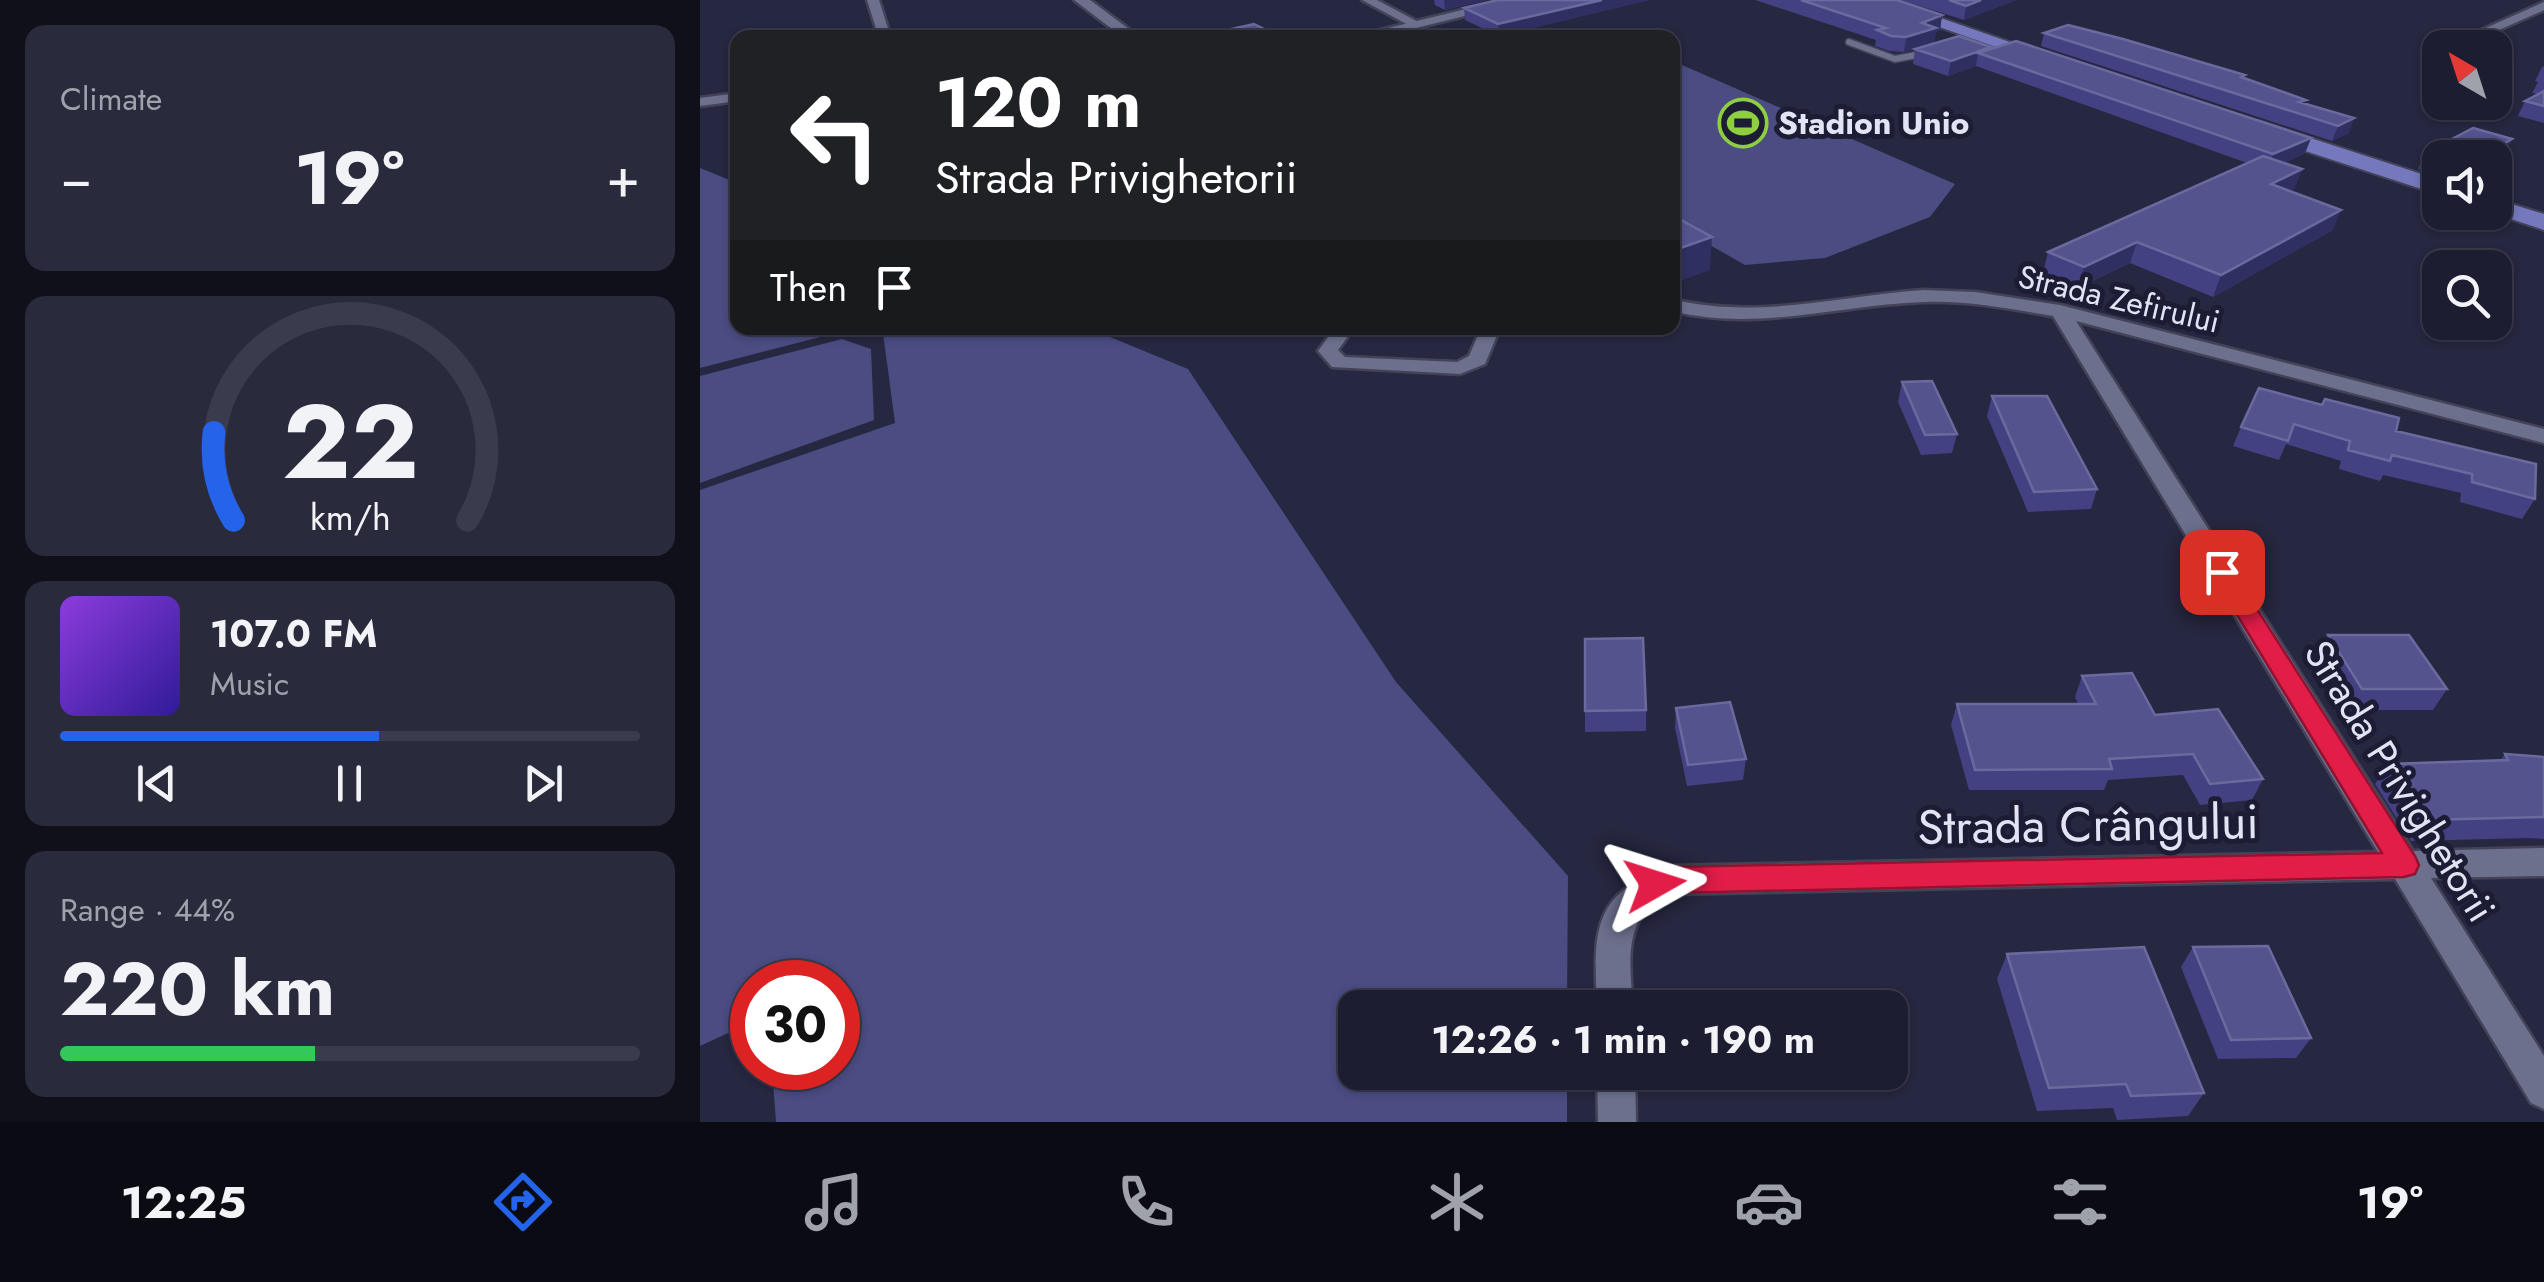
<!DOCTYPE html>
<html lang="en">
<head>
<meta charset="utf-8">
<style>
	body { margin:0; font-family:Jost,sans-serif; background:#292a3c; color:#f1f3f6; height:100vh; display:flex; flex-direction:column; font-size:38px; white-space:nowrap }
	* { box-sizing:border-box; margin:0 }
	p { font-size:32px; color:#a0a2ab }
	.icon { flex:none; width:55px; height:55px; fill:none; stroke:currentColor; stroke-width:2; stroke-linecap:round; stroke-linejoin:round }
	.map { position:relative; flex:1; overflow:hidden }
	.drawer { display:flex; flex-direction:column; gap:25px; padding:25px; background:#0f101a; width:700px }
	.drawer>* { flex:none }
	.guide { position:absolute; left:30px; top:30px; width:950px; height:305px; border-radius:20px; box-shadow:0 2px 8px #0004,0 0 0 2px #3a3b4c; background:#202124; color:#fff; overflow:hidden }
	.needle { width:65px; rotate:321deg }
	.tools { position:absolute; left:1722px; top:30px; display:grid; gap:20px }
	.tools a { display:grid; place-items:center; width:90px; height:90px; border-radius:20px; background:#1c1d30; box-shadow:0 2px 8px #0004,0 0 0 2px #3a3b4c; font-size:50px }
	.speed { position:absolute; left:30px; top:960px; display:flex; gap:20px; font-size:50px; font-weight:700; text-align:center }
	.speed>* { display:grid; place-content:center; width:130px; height:130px; border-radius:50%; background:#1c1d30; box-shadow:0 2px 8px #0004,0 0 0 2px #3a3b4c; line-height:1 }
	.speed .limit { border:15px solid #d22; background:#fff; color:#111 }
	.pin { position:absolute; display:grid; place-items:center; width:85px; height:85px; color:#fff; margin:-42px; border-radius:20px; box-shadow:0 5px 15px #0006 }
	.me { position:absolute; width:110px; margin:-55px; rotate:84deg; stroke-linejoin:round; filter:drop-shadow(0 0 8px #0008) }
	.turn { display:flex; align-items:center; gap:35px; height:210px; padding:0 40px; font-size:45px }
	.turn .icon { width:130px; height:130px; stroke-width:2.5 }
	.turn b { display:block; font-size:70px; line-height:85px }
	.then { display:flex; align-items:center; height:95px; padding:0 40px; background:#0003; gap:20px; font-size:38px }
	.big { font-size:75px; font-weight:700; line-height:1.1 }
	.drawer .card { flex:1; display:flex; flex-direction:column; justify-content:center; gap:15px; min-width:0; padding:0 35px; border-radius:20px; background:#292a3c }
	.drawer .dial { align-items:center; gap:0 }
	.dial svg { height:260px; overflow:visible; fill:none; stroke:#3a3b4c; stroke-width:7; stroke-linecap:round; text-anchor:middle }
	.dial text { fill:#f1f3f6; stroke:none }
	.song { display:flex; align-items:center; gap:30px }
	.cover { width:120px; height:120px; border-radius:15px; background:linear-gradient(135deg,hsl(270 70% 55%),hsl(250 70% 35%)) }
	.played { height:10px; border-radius:5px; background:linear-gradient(90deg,#2563eb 55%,#3a3b4c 55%) }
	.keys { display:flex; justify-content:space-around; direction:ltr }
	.heat { display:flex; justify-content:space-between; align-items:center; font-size:55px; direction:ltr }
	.charge { height:15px; border-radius:8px; background:linear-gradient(90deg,#34c759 44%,#3a3b4c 0) }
	.trip { position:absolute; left:638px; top:990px; width:570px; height:100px; border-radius:20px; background:#1c1d30; box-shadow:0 2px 8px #0004,0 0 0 2px #3a3b4c; font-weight:700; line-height:100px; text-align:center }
	.tabs { display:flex; height:160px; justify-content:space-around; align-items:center; background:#0b0c13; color:#a0a2ab }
	.tabs .icon { width:70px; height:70px }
	.tabs .selected { color:#2563eb }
	.tabs b { font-size:45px; color:#f1f3f6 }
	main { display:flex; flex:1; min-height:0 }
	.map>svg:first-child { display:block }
	.green { fill:#4a4c82 }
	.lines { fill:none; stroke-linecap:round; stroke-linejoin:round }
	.service-casing { stroke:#424258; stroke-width:9 }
	.minor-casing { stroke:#424258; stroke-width:5 }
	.tertiary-casing { stroke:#424258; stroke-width:5 }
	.primary-casing { stroke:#424258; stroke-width:4 }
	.service { stroke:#6d708d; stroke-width:6 }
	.minor { fill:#6d708d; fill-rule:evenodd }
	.tertiary { fill:#6d708d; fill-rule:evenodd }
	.primary { fill:#7578bd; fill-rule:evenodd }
	.wall { fill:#434182 }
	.shaded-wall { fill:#302f62 }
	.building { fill:#54538e; stroke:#6a6a9e; stroke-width:2.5 }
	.route { fill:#e11d48; stroke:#92132f; stroke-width:2.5 }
	.labels { text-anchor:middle; stroke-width:10; stroke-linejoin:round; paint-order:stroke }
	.far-poi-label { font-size:32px; font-weight:bold; fill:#e2e4f5; stroke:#1c1d35; text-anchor:start }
	.far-street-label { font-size:32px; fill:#e2e4f5; stroke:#1c1d35 }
	.street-label { font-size:40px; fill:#e2e4f5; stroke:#1c1d35 }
	.near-street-label { font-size:48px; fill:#e2e4f5; stroke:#1c1d35 }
</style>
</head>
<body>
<main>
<section class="drawer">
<div class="card"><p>Climate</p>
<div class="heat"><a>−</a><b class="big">19°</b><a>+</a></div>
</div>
<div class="card dial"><svg viewBox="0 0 100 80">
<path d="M14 69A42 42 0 1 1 86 69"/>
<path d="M14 69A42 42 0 0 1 8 42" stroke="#2563eb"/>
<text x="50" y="56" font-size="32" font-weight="700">22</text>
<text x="50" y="72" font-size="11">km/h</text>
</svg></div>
<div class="card">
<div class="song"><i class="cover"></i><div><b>107.0 FM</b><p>Music</p></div></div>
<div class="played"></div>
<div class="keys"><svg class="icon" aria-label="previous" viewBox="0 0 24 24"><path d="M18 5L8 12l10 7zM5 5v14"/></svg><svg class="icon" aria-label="pause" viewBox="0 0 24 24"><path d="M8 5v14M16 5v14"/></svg><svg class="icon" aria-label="next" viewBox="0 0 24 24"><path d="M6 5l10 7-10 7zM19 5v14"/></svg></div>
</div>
<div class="card"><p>Range · 44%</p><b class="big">220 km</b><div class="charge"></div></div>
</section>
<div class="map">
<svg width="1844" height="1122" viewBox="0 0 1844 1122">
	<rect width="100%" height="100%" fill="#262740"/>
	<!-- green -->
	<path class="green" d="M973,61l282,123 -25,33 -105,41 -80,7 -72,-41z
		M0,168l37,15 1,145h350l100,41 208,313 172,194 -1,131 -212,1v64l212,1v49h-791l-4,-54h66v-86h-86v40l-52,24v-556l195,-67 -12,-90 -51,1 -132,34z
		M142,339l29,10 3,71 -174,63v-107z"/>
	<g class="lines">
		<!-- service casing -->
		<g class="service-casing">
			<path id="service" d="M1149,42l46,17 32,-6"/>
		</g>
		<!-- minor casing -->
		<g class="minor-casing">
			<path id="minor" d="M167,0h12l12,38h-12z
				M662,0h15l45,24 -10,3z
				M1844,2v8l-86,38 -13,-2z
				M38,93v8l-38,5v-8z
				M1223,290l52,2 85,13 484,124v14l-468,-122 337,530 131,-3v28l-113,2 113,178v53l-13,-6 -136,-224 -724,15c-50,20 -41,68 -38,114h-36c-3,-76 -7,-114 73,-142l708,-14 -325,-536c-43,-7 -86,-16 -129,-14 -86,3 -166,30 -252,9v-12c85,21 166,-3 251,-9z
				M635,328h19l-16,22 7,7 112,5 12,-6 12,-28h19l-15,36 -25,10 -128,-7 -14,-16z
				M897,1072h38l1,50h-38z"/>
		</g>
		<!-- tertiary casing -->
		<g class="tertiary-casing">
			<path id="tertiary" d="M374,0h16l51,38h-17z
				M803,0h26l-153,38h-29z"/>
		</g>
		<!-- primary casing -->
		<g class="primary-casing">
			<path id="primary" d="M1163,0h26l175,61 -3,4h-14z
				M1558,121l182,59v15l-190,-62 -3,-5 3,-5z
				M1795,199l49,15v16l-54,-18h5z"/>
		</g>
		<!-- service -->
		<use href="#service" class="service"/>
		<!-- minor -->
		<use href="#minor" class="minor"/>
		<!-- tertiary -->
		<use href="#tertiary" class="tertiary"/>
		<!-- primary -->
		<use href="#primary" class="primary"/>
	</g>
	<!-- wall -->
	<path class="wall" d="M734,0h53l-42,10 -10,-5z
		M798,0h151l-150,36 -34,-16 -1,-12z
		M1055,0h142l45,15 -2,15 -4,2 -2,11 -30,9 -15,-1 -14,-5 1,-6z
		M1201,0h115l-52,20z
		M1344,33l201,42 -1,3 60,25 45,30 -17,8 -291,-95z
		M1215,49h76l320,89 -6,15 -21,10 18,6 -8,20 -4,2 43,39 -120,67 -83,-34 -52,25 -35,-15 5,-21 199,-89 -271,-97 -28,10 -35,-12z
		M1844,66v57l-26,-7 7,-15 13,-7 -6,-1 6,-11 -3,-1 7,-14z
		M1812,139l-8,16 -64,3v18l-22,-7 7,-16z
		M1202,382l55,52 -5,19 -31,2 -23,-53z
		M1292,396l105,93 -6,20 -63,3 -41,-96z
		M1622,405l74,26 139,68 -13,20 -62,-17 1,-9 -78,-18 -3,6 -41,-12 2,-8 -55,-17 -7,16 -46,-14 8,-19z
		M1628,635l119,54 -14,21h-83l-33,-54z
		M1382,676l73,39 108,64 -11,21 -52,5 -17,-30 -75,5 -4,10h-135l-18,-65 6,-21h121l-3,-7z
		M976,708l70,51 -3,21 -56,6 -12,-58z
		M946,710v21l-61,1v-21z
		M1805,754l39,3v82l-15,-1 -118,3 -36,-57 14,-20 111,-3z
		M1493,947l118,91 -15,20 -78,1 -37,-92z
		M1307,954l197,139 -16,23 -71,4 -4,-12 -76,3 -40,-132z"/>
	<!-- shaded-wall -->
	<path class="shaded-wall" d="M744,0h43l-42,10z
		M902,0h47l-150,36 -1,-12z
		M1281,0h35l-52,20 2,-14z
		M1242,15l-2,15 -4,2 -2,11 -30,9 2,-15 16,-14z
		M1291,47l-2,10 -11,-4 -2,13 -28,10 3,-15z
		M1654,118l-5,15 -17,8 6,-15z
		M1611,138l-6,15 -37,17 5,-16z
		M1812,139l-8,16 -9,5v-2h-16z
		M1602,169l-8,20 -31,15 8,-20z
		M1641,210l-8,20 -120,67 8,-22z
		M1012,237l-2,33 -38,14v-33z
		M1437,242l-7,21 -52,25 6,-21z"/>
	<!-- building -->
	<path class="building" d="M798,0h104l-104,24 -34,-16z
		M1101,0h96l45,15 -20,8 14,5 -30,9 -15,-1 -14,-6 9,-2z
		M1249,0h32l-15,6z
		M554,24l28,14h-60l-9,-5z
		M1368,25l55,14 122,36 -4,2 65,23 -7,2 55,16 -16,8 -294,-93z
		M1259,36l32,11 -40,14 -36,-12z
		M1316,41l295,97 -38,16 -295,-101z
		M1844,91v15l-19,-5z
		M1773,128l39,11 -33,19h-39l-15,-5z
		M1563,156l39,13 -31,15 70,26 -120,65 -84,-33 -53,25 -36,-15z
		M972,215l40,22 -40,14z
		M1232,381l25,53 -32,1 -23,-53z
		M1559,388l63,17 3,-6 74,19 -3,13 140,33 -1,35 -63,-17v-8l-80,-19 -2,6 -42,-11 2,-9 -56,-17 -6,17 -47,-14z
		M1292,396h55l50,93 -63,3z
		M1628,635h81l38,54h-85z
		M943,638l3,72 -61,1v-72z
		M1432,673l23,42 63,-6 45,70 -53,5 -17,-30 -84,5 3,10 -137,1 -18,-66h139l-14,-28z
		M1030,702l16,57 -58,6 -12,-57z
		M1805,754l39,3v60l-118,3 -37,-56 119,-4z
		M1568,946l43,92 -80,2 -38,-93z
		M1444,947l60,146 -73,3 -5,-12 -77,4 -42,-134z"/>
	<!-- route -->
	<path class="route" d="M1522,564l8,3 185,289 4,9 -4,9 -11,3 -734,16 -15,4 -10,-4 -5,-9 5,-9 25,-8 712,-14 -171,-281z"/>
	<!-- icons -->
	<defs>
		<g id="stadium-ring" transform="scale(2.5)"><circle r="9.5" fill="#1c1d35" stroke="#8fcd41" stroke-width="1.5"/><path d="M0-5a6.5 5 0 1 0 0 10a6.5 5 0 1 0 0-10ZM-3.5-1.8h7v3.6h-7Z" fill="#8fcd41"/></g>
	</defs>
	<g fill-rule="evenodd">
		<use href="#stadium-ring" x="1043" y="123"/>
	</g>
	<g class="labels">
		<!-- far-poi labels -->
		<g class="far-poi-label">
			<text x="1078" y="134">Stadion Unio</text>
		</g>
		<!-- far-street labels -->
		<g class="far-street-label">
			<text transform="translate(1419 299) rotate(13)" y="11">Strada Zefirului</text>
		</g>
		<!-- street labels -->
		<g class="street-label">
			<text transform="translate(1700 781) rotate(58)" y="14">Strada Privighetorii</text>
		</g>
		<!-- near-street labels -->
		<g class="near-street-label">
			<text transform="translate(1388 824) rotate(-1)" y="17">Strada Crângului</text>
		</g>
	</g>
</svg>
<div class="tools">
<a><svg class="needle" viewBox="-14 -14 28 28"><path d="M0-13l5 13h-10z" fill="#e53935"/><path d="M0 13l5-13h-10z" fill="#a0a2ab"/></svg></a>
<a><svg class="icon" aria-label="sound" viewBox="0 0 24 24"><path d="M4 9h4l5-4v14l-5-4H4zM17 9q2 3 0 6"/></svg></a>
<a><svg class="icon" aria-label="search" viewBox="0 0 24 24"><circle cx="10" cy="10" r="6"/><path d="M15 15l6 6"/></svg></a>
</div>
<div class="speed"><div class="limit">30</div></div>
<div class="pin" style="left:1522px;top:572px;background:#d93025"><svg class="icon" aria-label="arrive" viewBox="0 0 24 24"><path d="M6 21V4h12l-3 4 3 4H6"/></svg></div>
<svg class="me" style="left:955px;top:884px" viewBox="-20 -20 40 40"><path d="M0-17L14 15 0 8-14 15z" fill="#e11d48" stroke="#fff" stroke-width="4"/></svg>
<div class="trip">12:26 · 1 min · 190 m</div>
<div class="guide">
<div class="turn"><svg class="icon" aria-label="left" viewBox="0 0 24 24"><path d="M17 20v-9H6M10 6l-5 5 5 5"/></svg><div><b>120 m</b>Strada Privighetorii</div></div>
<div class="then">Then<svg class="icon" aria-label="arrive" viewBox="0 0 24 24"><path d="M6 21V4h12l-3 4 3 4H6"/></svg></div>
</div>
</div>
</main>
<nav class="tabs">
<b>12:25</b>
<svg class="icon selected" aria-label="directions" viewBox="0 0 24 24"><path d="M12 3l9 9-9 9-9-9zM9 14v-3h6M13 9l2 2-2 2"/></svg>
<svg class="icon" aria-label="music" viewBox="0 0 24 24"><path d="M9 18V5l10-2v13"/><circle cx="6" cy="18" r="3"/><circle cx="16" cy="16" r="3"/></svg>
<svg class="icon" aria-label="phone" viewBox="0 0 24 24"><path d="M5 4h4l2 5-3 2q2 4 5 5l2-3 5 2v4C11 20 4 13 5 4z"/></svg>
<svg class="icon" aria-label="climate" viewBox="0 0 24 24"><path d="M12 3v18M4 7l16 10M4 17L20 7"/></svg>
<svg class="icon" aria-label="car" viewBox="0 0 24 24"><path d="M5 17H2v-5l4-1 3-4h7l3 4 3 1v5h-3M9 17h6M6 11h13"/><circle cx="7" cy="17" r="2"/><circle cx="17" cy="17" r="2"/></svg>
<svg class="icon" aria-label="filters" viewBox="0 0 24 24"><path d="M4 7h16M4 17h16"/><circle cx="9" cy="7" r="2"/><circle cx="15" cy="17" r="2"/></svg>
<b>19°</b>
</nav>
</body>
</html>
